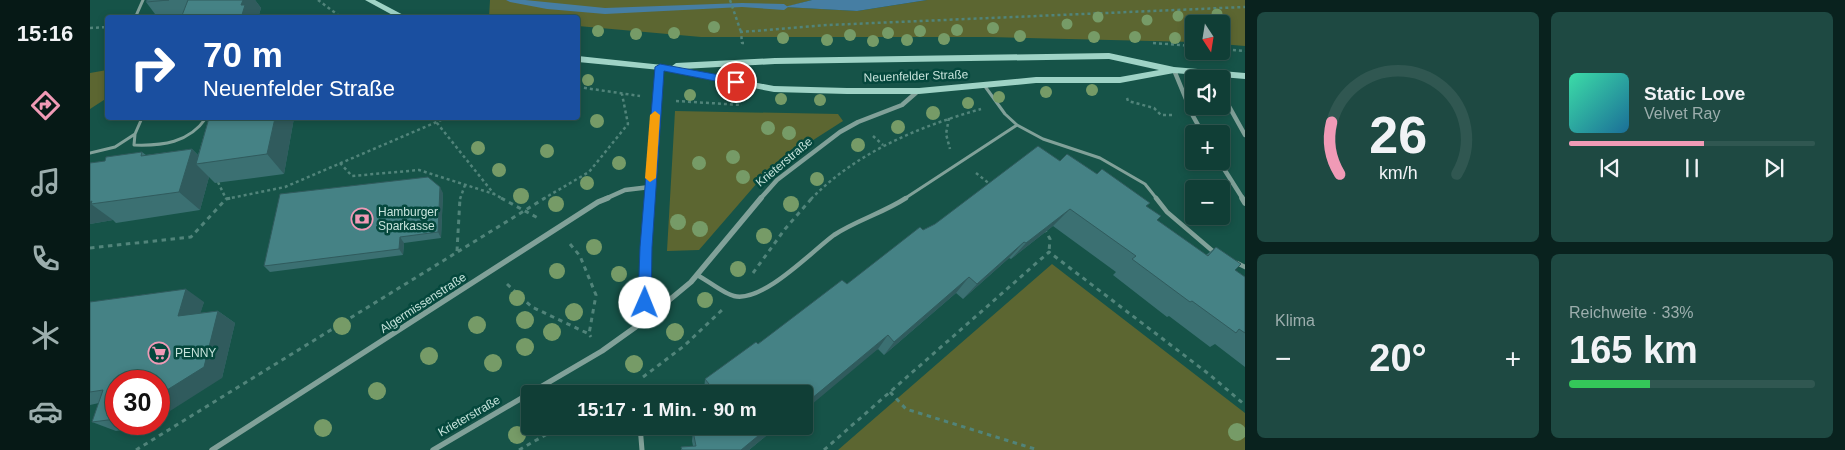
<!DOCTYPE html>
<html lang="de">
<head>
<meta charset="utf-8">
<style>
	body { margin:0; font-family:Arial,sans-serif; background:#1e4942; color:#f1f3f6; height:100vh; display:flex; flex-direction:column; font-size:19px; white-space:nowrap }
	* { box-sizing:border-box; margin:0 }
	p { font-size:16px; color:#9caead }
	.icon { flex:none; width:28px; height:28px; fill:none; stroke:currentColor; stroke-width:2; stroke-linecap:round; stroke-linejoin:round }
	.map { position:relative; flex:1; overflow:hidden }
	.panel { display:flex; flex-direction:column; gap:12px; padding:12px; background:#09221e; width:600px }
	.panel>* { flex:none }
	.banner { position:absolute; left:15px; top:15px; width:475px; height:105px; border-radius:5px; box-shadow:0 2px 8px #0003,0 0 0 1px #305751; background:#1a4fa0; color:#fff; overflow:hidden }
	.needle { width:32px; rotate:168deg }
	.fabs { position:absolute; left:1095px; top:15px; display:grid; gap:10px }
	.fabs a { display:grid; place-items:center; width:45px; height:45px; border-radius:5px; background:#103e36; box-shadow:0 2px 8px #0003,0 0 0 1px #305751; font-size:25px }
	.speed { position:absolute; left:15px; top:370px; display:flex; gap:10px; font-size:25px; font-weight:700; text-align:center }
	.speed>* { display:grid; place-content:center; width:65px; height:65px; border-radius:50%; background:#103e36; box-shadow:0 2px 8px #0003,0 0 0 1px #305751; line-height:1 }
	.speed .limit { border:8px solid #d22; background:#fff; color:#111 }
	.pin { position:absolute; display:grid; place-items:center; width:42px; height:42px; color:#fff; margin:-21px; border:2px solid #fff; border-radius:50%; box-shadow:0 1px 5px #0007 }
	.me { position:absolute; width:55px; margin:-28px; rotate:1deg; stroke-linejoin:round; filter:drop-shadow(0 0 4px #0008) }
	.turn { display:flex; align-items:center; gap:18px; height:105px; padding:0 15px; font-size:22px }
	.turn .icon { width:65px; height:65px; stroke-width:2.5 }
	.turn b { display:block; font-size:35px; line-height:42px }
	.big { font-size:38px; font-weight:600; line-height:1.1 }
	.panel .card { flex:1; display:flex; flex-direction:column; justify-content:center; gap:8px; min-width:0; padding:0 18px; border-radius:8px; background:#1e4942 }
	.panel .dial { align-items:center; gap:0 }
	.dial svg { height:130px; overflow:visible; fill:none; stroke:#305751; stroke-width:7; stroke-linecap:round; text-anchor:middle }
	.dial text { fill:#f1f3f6; stroke:none }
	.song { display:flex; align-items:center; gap:15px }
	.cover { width:60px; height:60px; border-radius:8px; background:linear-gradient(135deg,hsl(160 70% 55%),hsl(200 70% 35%)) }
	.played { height:5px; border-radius:2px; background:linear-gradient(90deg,#f09ab6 55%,#305751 55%) }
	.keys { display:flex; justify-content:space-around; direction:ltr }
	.heat { display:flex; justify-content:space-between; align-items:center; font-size:28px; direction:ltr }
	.charge { height:8px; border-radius:4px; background:linear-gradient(90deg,#34c759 33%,#305751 0) }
	.panel .tiles { flex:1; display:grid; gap:12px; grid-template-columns:repeat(2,1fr) }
	.trip { position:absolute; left:431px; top:385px; width:292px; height:50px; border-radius:5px; background:#103e36; box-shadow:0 2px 8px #0003,0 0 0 1px #305751; font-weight:600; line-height:50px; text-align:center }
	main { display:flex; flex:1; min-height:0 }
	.menu { display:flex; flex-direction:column; width:90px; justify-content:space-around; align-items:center; background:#061916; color:#9caead }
	.menu .icon { width:35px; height:35px }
	.menu .on { color:#f09ab6 }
	.menu b { font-size:22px; color:#f1f3f6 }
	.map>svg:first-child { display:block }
	.green { fill:#5c6631 }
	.water { fill:#467ea3 }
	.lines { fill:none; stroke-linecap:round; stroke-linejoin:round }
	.stream { fill:#467ea3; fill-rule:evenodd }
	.path-far1 { stroke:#51847a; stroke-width:2.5; stroke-dasharray:3 3; stroke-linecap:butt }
	.path { stroke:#51847a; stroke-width:3; stroke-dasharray:4.5 4.5; stroke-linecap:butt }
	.service-far1 { stroke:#81a199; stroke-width:3 }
	.service { stroke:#81a199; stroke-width:4.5 }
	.pedestrian { stroke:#81a199; stroke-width:5 }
	.minor-far1 { stroke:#81a199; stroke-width:4.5 }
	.minor { stroke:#81a199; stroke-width:5.5 }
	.secondary { fill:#9fd3c6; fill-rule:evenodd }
	.tree { fill:#769b67 }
	.wall { fill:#3b7072 }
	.shaded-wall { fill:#305b5d }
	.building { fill:#458285; stroke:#305b5d }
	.route { fill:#1a73e8; stroke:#114b97 }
	.slow { fill:#f59e0b }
	.labels { text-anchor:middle; stroke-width:5; stroke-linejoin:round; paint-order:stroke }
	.street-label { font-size:12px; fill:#c6e3db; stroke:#05483d }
	.poi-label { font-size:12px; fill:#c6e3db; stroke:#05483d; text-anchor:start }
</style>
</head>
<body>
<main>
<nav class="menu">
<b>15:16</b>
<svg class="icon on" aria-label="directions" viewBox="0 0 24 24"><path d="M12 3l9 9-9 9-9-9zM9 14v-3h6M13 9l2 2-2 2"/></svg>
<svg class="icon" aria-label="music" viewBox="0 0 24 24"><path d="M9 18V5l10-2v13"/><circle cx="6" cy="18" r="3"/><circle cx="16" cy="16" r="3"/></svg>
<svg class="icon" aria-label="phone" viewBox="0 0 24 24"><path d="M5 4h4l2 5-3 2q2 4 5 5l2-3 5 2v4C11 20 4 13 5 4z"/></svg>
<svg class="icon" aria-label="climate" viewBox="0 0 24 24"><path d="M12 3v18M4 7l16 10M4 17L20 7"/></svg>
<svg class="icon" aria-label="car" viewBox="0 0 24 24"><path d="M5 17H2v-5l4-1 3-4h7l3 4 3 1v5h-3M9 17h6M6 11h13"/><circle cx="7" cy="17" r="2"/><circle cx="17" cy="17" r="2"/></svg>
</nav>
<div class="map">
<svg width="1155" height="450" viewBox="0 0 1155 450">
	<rect width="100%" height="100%" fill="#165348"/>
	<!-- green -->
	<path class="green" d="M400,0h322l-26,7 71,4 70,-11h318v46l-24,-2v-20h-27v18l-204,-5h-289l-123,-11v-8h-89z
		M17,70v28l-17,11v-36z
		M585,111l163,3 5,7 -72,46 -72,83 -32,1z
		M962,264l193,149v37h-407z"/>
	<!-- water -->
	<path class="water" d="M722,0h115l-70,11 -73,-4z"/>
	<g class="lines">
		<!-- stream -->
		<path class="stream" d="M416,0h19l80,8 137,-5 42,1 4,3 -4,3 -42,-3 -137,7 -58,-5 -37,-7z"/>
		<!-- path-far1 -->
		<path class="path-far1" d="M228,0l24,18
			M640,0l11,32
			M0,28l18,-1
			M654,43h-2l-1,-11 87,-7 417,-18
			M1063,43l41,3
			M1131,49l24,2
			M488,87l62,9
			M1037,98l1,3 26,7 7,7h11
			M586,101l66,4
			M343,118l61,76 9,5
			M859,118l-3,16 4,15
			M783,136l10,9
			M250,163l12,13 67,-6 75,24
			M886,173l15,12
			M128,182l8,17
			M136,199l59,-12 161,-69
			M370,199l5,-14
			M453,199l46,-27 39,-48 -6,-30
			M721,199c46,-47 107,-72 170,-90"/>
		<!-- path -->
		<path class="path" d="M411,198l37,20
			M954,228l6,11 -1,13
			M480,244l10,12 16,39 -7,39 2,3
			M0,248l101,-11 35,-38 6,-1
			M367,251l3,-53
			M663,273l32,-44 27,-31
			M417,284l25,23 57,27
			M553,377l41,-31 38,-36
			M800,392l16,17 132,41
			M46,450l409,-252
			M429,450l42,-24
			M734,450l225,-198 161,123 35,30"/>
		<!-- service-far1 -->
		<path class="service-far1" d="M45,18l8,-18
			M894,85l21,29 12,11 26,14 57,19 45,26 12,15
			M52,118l-7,16 -1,11c28,1 55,-2 72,-27
			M0,153l25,-6 20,-13
			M814,199l113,-74"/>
		<!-- service -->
		<path class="service" d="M1066,198l11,14 48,41
			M1147,263l8,4
			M607,275c10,5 27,19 37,21 29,7 78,-45 100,-61 23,-15 49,-22 72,-37"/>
		<!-- pedestrian -->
		<path class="pedestrian" d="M539,387l3,7
			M550,426l2,24"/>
		<!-- minor-far1 -->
		<path class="minor-far1" d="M1084,70l19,46 10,18
			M1131,92l24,43
			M1129,161l24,38
			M515,199l20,-9 25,-3
			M560,199l10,-132
			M670,199l17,-19 63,-48 18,-10 44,-17 16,-14"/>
		<!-- minor -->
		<path class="minor" d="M1152,198l3,5
			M554,321l6,-123
			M122,450l386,-248 10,-4
			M343,450l169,-99 42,-30 47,-39 70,-84"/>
		<!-- secondary -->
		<path class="secondary" d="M275,0h10l34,18h-11z
			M1019,53l65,14 71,6v6l-71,-6 -54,10h-84l-117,11h-72l-73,-2 -114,-22 -82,-8v-6l94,10 4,-3 99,-5zM1019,59l50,11 -39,7h-84l-117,11h-72l-73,-2 -91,-17 92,-5z"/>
	</g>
	<!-- trees -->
	<g class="tree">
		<circle cx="1127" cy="14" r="5.5"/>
		<circle cx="1088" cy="16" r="5.5"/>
		<circle cx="1008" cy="17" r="5.5"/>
		<circle cx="1057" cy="20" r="5.5"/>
		<circle cx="977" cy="24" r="5.5"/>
		<circle cx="624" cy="27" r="6"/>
		<circle cx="903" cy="28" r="6"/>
		<circle cx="867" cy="30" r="6"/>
		<circle cx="508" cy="31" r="6"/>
		<circle cx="830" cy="31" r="6"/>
		<circle cx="584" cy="33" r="6"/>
		<circle cx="798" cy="33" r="6"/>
		<circle cx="546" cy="34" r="6"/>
		<circle cx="760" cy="35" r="6"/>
		<circle cx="930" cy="36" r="6"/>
		<circle cx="1004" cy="37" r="6"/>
		<circle cx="1045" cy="37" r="6"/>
		<circle cx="693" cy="38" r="6"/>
		<circle cx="1085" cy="38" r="6"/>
		<circle cx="854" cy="39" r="6"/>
		<circle cx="737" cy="40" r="6"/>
		<circle cx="817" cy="40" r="6"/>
		<circle cx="783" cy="41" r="6"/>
		<circle cx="498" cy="80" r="6"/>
		<circle cx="1002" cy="90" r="6"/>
		<circle cx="956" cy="92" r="6"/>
		<circle cx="600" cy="95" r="6"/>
		<circle cx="647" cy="96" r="6"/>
		<circle cx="909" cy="97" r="6"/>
		<circle cx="691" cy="99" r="6"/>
		<circle cx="730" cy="100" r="6"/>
		<circle cx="878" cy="103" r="6"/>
		<circle cx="843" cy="113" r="7"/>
		<circle cx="507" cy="121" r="7"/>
		<circle cx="808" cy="127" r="7"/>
		<circle cx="678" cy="128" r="7"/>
		<circle cx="699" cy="133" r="7"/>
		<circle cx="768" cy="145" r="7"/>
		<circle cx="388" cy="148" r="7"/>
		<circle cx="457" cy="151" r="7"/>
		<circle cx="643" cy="157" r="7"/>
		<circle cx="529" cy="163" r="7"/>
		<circle cx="609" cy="163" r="7"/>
		<circle cx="409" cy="170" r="7"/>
		<circle cx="653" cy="177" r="7"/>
		<circle cx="727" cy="179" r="7"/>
		<circle cx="497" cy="183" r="7"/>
		<circle cx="431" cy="196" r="8"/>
		<circle cx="466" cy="204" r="8"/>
		<circle cx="701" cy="204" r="8"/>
		<circle cx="588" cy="222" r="8"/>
		<circle cx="610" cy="229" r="8"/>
		<circle cx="674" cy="236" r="8"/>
		<circle cx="504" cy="247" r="8"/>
		<circle cx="648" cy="269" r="8"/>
		<circle cx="467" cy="271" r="8"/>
		<circle cx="529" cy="274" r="8"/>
		<circle cx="427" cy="298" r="8"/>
		<circle cx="615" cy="300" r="8"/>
		<circle cx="484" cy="312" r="9"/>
		<circle cx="435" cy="320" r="9"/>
		<circle cx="387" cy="325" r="9"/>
		<circle cx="252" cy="326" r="9"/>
		<circle cx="462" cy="332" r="9"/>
		<circle cx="585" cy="332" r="9"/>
		<circle cx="435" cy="347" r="9"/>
		<circle cx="339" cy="356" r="9"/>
		<circle cx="403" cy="363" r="9"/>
		<circle cx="544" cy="364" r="9"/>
		<circle cx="287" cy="391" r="9"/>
		<circle cx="233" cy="428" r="9"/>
		<circle cx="1147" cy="432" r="9"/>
		<circle cx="427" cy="435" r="9"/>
	</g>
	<!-- wall -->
	<path class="wall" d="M57,0h108l6,8 -3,10h-100l-12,-16z
		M119,118h85l-10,56 -69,9 -6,-6 -9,33 -84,13 -3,-3 -23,4v-61l15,-2 37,-9 4,3 46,-6 6,6z
		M970,161l37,13 49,32 11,14 49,35 10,-8 19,23 10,7v90l-30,-23 -5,3 -41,-31 -2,1 -54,-42 3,-3 -63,-46 -42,33 -2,-1 -46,41 -7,-6 -72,62 -6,-6 -73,45h-99l-2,-3 1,-12 142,-95 76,-54z
		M353,193l-2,45 -37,5 -1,12 -133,17 -6,-6z
		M0,302h114l-4,11 18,-2 17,12 -13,55 -106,3v43h33l-4,2 -29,5 -24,-9 7,-19 -9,2z
		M609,426h79l-29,24h-68v-3l12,-1 -1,-5 1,-10z"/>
	<!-- shaded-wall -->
	<path class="shaded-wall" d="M153,0h12l6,8 -3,10h-17v-13z
		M185,118h19l-10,56 -17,-20z
		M102,149l13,14 -9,1 13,13 -9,33 -21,-18z
		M350,187l3,6 -2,45 -3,-6z
		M2,201l-1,3 22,16 -23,4v-22z
		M980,209l-17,17 -42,33 15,-16z
		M310,237l4,6 -1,12 -4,-6z
		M934,242l-15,16 -46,41 14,-15z
		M879,277l-13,16 -72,62 10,-13z
		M96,289l18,13 -8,26 -18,-12z
		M128,311l17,12 -13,55 -63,40v-23z
		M798,335l-10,14 -73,61v-6z
		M48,424h11l-4,2z
		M680,426h8l-29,24h-8z"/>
	<!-- building -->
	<path class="building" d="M57,0h22l-23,2z
		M98,0h55l-2,5h4l-4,13h-60z
		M119,118h66l-8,36 -71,10z
		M948,146l22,15 7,-7 30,20 5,-5 48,34 -4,3 15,10 -4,4 51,36 8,-9 25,17 -6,6 10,7v56l-6,-4 -3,4 -44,-32 -2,1 -58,-43 4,-3 -66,-47 -44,34 -2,-1 -47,42 -8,-7 -75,65 -6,-7 -83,69v-10h-88l-12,-15 51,-37 2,2 84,-64 5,4 73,-57 3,3 12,-6z
		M102,149l-13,43 -88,12 1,-3 -2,1v-39l15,-2 1,-4 36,-5 -1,4z
		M338,177l12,10 -2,45 -38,5 -1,12 -135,17 16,-72z
		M96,289l-8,27 40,-5 -14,56 -45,28v-14h-43v38l-24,3 11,-32 -13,2v-90z
		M609,426h71l-29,24h-59l-1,-3 15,-1 -3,-15z"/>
	<!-- route -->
	<path class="route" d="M570,64l76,14 4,4 -4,3 -72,-14 -12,176 -1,56 -2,4 -4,1 -5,-1 -2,-4 2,-56 15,-180z"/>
	<!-- slow -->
	<path class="slow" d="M565,111l5,4 -4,63 -6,4 -5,-4 5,-63z"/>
	<!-- icons -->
	<defs>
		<g id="bank-ring" transform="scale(1.125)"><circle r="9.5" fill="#05483d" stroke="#f09ab6" stroke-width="1.5"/><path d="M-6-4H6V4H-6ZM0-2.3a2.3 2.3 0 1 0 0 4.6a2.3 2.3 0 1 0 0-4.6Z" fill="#f09ab6"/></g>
		<g id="supermarket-ring" transform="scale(1.125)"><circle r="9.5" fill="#05483d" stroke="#f09ab6" stroke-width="1.5"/><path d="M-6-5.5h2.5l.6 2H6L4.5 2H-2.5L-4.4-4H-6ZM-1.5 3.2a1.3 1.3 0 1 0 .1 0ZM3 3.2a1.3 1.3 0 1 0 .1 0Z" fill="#f09ab6"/></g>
	</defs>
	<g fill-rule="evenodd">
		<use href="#bank-ring" x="272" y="219"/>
		<use href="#supermarket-ring" x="69" y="353"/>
	</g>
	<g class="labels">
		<!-- street labels -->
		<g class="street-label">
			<text transform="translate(826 76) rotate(-2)" y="4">Neuenfelder Straße</text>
			<text transform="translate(694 162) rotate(-40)" y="4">Krieterstraße</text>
			<text transform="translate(333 303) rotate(-33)" y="4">Algermissenstraße</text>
			<text transform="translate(379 416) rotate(-30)" y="4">Krieterstraße</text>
		</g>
		<!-- poi labels -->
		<g class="poi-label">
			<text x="288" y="216">Hamburger<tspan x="288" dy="14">Sparkasse</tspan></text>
			<text x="85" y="357">PENNY</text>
		</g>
	</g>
</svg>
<div class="fabs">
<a><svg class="needle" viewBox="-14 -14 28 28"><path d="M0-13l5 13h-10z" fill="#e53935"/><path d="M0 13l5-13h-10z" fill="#9caead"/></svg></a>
<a><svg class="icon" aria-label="sound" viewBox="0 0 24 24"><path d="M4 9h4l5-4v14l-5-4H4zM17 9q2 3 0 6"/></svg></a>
<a>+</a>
<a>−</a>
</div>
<div class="speed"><div class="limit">30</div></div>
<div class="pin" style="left:646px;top:82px;background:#d93025"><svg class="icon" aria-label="arrive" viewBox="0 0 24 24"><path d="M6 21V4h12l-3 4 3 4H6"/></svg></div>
<svg class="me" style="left:555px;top:303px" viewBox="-20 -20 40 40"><circle r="19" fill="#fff"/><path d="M0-13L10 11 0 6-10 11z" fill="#1a73e8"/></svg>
<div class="trip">15:17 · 1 Min. · 90 m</div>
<div class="banner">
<div class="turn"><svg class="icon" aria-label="right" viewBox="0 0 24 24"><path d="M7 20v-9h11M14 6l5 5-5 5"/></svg><div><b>70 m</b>Neuenfelder Straße</div></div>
</div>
</div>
<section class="panel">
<div class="tiles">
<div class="card dial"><svg viewBox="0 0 100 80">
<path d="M14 69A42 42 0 1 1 86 69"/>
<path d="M14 69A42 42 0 0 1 9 37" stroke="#f09ab6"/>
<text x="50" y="56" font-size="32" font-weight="700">26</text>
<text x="50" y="72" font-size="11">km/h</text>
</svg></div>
<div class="card">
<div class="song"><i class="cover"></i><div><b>Static Love</b><p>Velvet Ray</p></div></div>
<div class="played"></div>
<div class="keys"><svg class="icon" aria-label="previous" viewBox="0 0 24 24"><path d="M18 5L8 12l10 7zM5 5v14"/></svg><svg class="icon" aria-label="pause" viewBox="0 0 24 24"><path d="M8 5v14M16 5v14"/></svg><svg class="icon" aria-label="next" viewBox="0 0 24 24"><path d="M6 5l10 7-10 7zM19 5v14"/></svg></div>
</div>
<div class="card"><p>Klima</p>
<div class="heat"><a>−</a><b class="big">20°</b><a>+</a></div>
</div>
<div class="card"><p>Reichweite · 33%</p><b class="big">165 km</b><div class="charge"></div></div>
</div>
</section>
</main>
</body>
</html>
